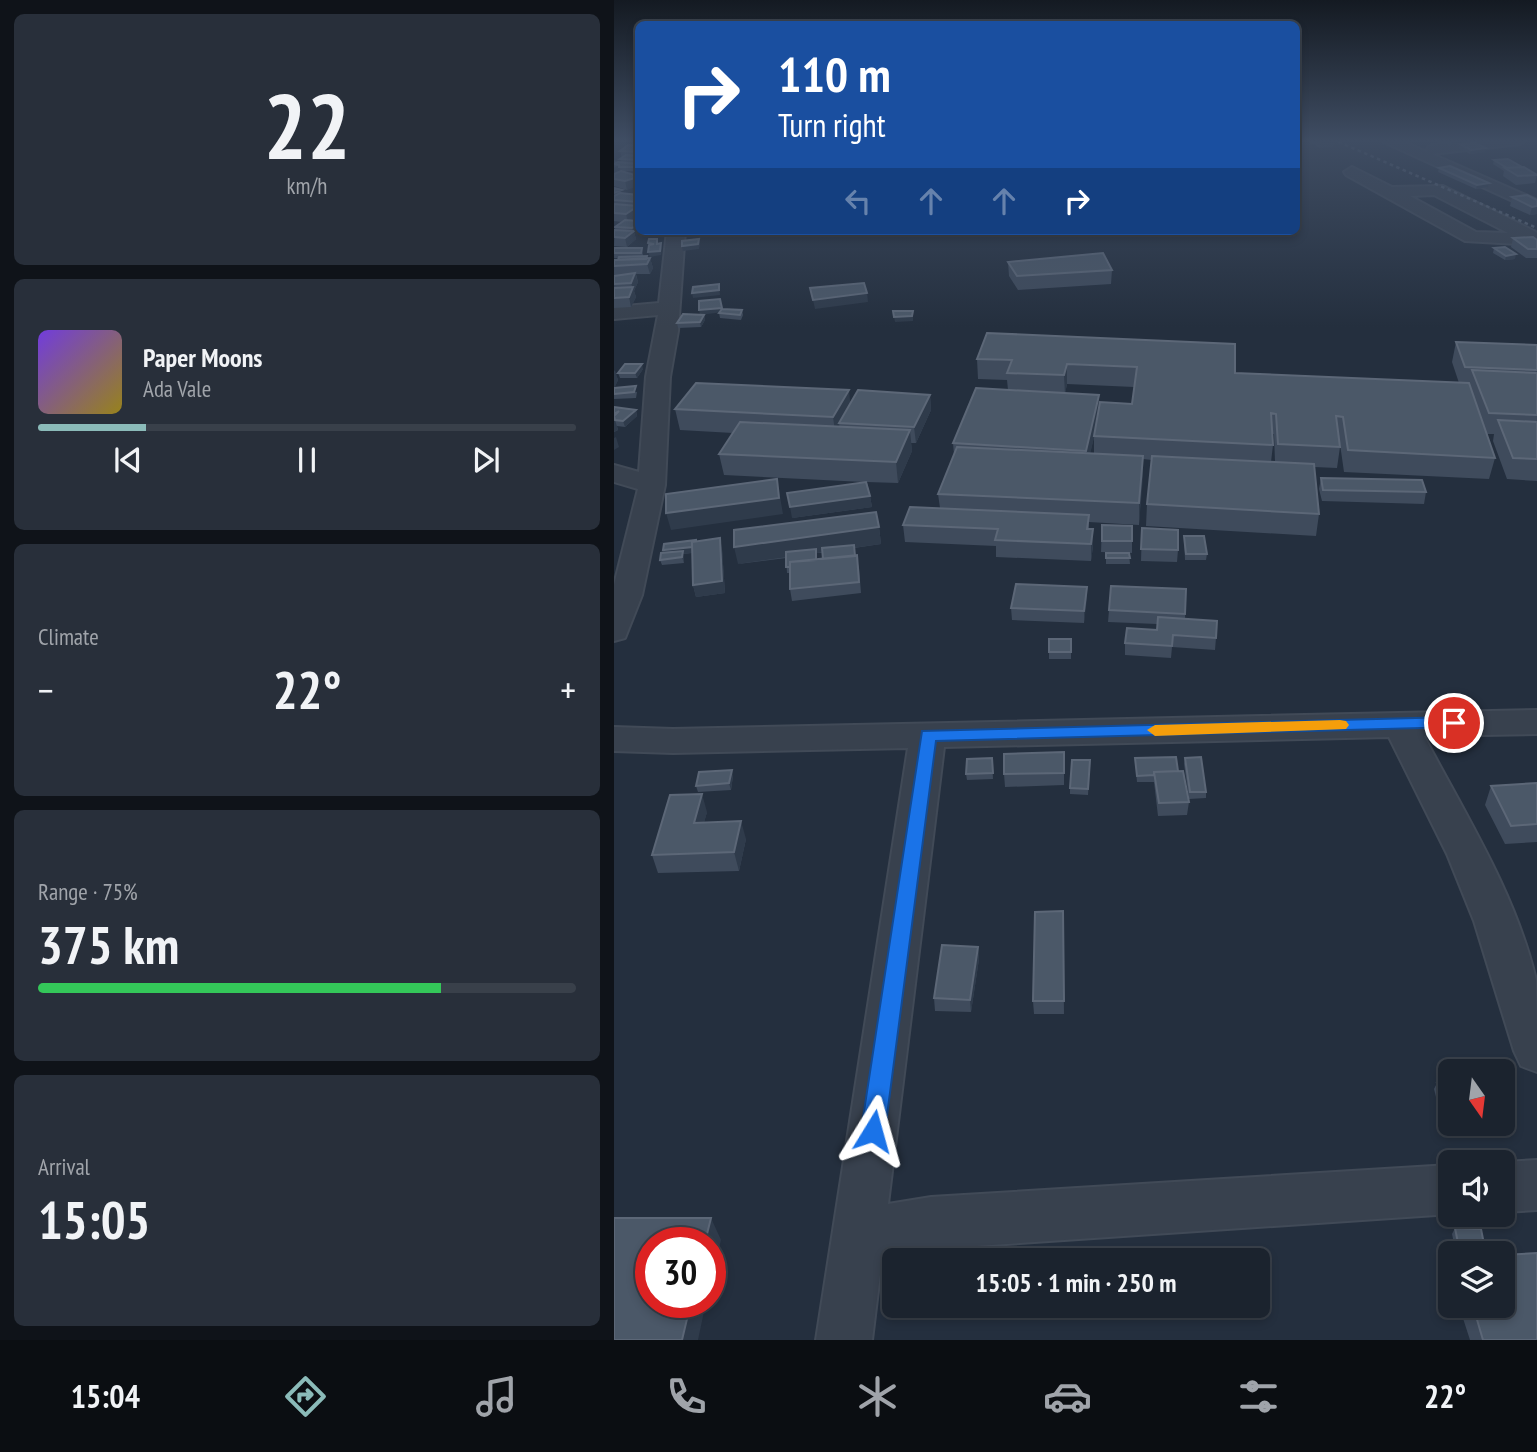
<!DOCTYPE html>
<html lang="en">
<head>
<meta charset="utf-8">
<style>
	body { margin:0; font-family:"PT Sans Narrow",sans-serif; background:#282f3a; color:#f1f3f6; height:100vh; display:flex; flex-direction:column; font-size:26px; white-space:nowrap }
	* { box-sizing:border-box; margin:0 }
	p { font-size:23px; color:#a0a4aa }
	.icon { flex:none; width:38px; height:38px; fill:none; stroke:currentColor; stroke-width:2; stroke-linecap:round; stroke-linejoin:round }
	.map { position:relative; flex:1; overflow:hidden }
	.sheet { display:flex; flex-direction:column; gap:14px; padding:14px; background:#0f1319; width:614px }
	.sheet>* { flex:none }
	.banner { position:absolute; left:21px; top:21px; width:665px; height:214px; border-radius:10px; box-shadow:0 4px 10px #0003,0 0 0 2px #39404a; background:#1a4fa0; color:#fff; overflow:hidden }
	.needle { width:46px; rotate:166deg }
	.fabs { position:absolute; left:824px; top:1059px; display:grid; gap:14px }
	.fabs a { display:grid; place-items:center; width:77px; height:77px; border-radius:10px; background:#1b232e; box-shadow:0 4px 10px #0003,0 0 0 2px #39404a; font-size:35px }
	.speed { position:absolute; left:21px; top:1227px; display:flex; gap:14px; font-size:35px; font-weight:700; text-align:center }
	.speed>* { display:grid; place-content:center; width:91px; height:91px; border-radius:50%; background:#1b232e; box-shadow:0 4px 10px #0003,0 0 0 2px #39404a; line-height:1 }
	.speed .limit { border:10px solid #d22; background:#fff; color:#111 }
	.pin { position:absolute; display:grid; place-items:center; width:60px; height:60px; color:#fff; margin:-30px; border:4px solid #fff; border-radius:50%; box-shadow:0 2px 7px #0007 }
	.me { position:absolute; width:77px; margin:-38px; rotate:8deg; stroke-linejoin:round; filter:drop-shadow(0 0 5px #0008) }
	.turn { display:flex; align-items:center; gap:24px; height:147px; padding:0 28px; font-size:32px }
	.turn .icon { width:91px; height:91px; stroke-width:2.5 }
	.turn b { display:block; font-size:49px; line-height:60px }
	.lanes { display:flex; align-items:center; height:66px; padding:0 28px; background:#0003; justify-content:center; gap:35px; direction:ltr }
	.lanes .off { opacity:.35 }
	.big { font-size:52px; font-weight:600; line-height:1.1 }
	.sheet .tile { flex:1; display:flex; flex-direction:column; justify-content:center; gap:10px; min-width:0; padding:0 24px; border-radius:10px; background:#282f3a }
	.sheet .dial { align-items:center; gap:0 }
	.dial b { font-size:91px; line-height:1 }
	.song { display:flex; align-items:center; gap:21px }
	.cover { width:84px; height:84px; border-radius:10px; background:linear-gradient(135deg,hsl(260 70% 55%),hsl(50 70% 35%)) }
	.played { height:7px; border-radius:4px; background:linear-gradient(90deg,#8bbbb9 20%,#39404a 20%) }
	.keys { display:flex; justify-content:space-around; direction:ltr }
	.heat { display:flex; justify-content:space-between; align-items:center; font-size:38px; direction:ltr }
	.charge { height:10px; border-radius:5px; background:linear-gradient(90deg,#34c759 75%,#39404a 0) }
	.trip { position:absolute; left:268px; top:1248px; width:388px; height:70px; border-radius:10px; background:#1b232e; box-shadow:0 4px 10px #0003,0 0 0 2px #39404a; font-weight:600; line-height:70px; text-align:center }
	.tabs { display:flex; height:112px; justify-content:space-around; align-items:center; background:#0b0e12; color:#a0a4aa }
	.tabs .icon { width:49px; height:49px }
	.tabs .current { color:#8bbbb9 }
	.tabs b { font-size:32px; color:#f1f3f6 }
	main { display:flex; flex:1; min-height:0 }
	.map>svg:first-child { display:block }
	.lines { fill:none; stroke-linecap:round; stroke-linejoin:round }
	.minor-casing { stroke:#414a57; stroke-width:4 }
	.minor { fill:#38414e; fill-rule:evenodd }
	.rail { stroke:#5a6575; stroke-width:2.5; stroke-dasharray:3.5 3.5; stroke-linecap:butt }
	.wall { fill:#3f4b5c; fill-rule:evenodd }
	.shaded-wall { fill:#2f3b4b }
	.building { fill:#4b5868; stroke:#5c6777; stroke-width:2 }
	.route { fill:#1a73e8; stroke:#114b97; stroke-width:2 }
	.slow { fill:#f59e0b }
</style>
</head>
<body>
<main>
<section class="sheet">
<div class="tile dial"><b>22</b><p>km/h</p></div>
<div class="tile">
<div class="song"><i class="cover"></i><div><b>Paper Moons</b><p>Ada Vale</p></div></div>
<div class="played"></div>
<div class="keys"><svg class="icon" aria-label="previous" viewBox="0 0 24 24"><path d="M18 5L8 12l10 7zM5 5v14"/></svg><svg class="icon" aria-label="pause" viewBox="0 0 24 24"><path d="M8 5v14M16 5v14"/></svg><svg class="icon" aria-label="next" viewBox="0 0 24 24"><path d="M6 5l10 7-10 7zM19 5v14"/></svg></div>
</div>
<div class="tile"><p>Climate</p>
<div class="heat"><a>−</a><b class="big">22°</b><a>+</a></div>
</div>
<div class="tile"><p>Range · 75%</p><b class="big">375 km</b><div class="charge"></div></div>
<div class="tile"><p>Arrival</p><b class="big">15:05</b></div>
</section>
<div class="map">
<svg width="923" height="1340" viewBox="0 0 923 1340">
	<rect width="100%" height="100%" fill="#242f3e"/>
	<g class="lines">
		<!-- minor casing -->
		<g class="minor-casing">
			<path id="minor" d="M763,139h21l29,13 1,-5 5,-2 48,-6h46l-7,5 -88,10 105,46v12z
				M738,167l40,20 51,-1 91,45 3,2v12l-72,-4 -119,-66 -2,-3zM820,195l74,38 -32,-1 -66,-36z
				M53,231h18l-7,100 -8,46 -5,108 -23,110 -17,43 -11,3v-56l24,-96 -24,-7v-17l25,7 7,-95 12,-62 -44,4v-12l45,-4z
				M923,710v24l-113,2c41,78 92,158 112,244 1,25 1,65 1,92l-16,-6 -7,-15 -40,-130 -27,-67 -58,-117 -445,10 -56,457 43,-7 519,-32 1,49 -520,35 -49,9 -10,82h-56l92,-592 -235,5 -59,-2v-24l59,2z
				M923,1160v50l-34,2v-50z"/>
		</g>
		<!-- minor -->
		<use href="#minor" class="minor"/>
		<!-- rail -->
		<path class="rail" d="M718,139l205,89"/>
	</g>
	<!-- wall -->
	<path class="wall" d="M690,139h30l-1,7 -13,2z
		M820,139h69l-27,4 9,9 -15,2 -11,-6 1,-3 -9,1z
		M24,145v24l-3,2h-15l18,5 -11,14 -13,-4v-26l3,2h4l-1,-3 2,-1 -2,-7z
		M880,160l28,7 15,8 -2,8 -19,2 -13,-9 1,-5 -11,-7z
		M825,168l50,15 -1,4 -12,2 -38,-17z
		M0,188l9,5 15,2v21l-7,4 7,1v8l-4,3 2,7 -9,8 -13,-1 1,-19 7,-5 -8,-1z
		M898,197l25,3v14l-7,1 -20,-9z
		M899,238l24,2v18h-11l-15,-11z
		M0,248h28l1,8 7,2 3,10 -3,6h-14l2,8 -4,9 2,6 -5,10 -17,1v-24l7,-9h-7v-15h4l1,-2h-5z
		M880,248l21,11 -10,1 -12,-7z
		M394,262l104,8 -1,14 -93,6 -9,-14z
		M108,309l20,1 1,5 -2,5 -21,-2 -1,-5z
		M90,315l1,5 -4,7 -23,1 -1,-5z
		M842,342l81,3v136l-30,-2 -14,-38 1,-7h-8l9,24 -6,21 -145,-7 -5,-35 1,10 -3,21 -23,-1 5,47 -3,22 -170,-10 1,-22 5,-44 -9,-1 -4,66 -50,-3v7h4v17l-2,15 -95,-4v-11l-91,-4 -2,-17 37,-17 -2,-14 16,-39 -1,-12 55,-53 -1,-10 -29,-1 -1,-20 258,14 224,10 -7,-21zM453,384l67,3 -2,17 -33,5v-14l-34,-2zM658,434h2l1,28h-4l2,-17zM480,437v16h-4z
		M29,369l-6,9h-17l-2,-5z
		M0,370l4,10 -4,8 23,4 -1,6 -22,1z
		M316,395l1,15 -15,33h-5l1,8 -14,32 -31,-1 3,14 2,11 -80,11 72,-36 -140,-7 -5,-21 14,-21 -53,-3 -5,-21 175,-6z
		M0,407l22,3 1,6 -12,11 -8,-1 1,4 -4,2z
		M707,478l105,14 -2,12 -102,-3 -3,-12z
		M488,525l30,16v12l-31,-1z
		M265,527l2,17 -27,4 1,8 4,11 2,26 -69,8 -2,-12v-16h-3l-1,-15 -48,6zM203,553h5l1,6 -6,1z
		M528,528l36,22 -1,12 -36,-1z
		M570,536l23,18 -1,6h-21z
		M82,541l26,8 3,44 -29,4 -3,-12 -1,-32 -9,1 1,9 -22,2 -2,-5 4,-7 -1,-3z
		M492,553h23l1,11h-24z
		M473,587l-3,36 -72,-3 -1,-12z
		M572,589l-1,30 31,19 -1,12 -43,-3 -1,11 -46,-3v-12l32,-13v-6l-49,-2 1,-12z
		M435,639h22v20h-22z
		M450,752v33l-59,2 -1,-13z
		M378,758l1,21 -26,1 -1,-6z
		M521,758l43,13 11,31 -2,13 -29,1 -4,-34h-17z
		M571,758l21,34v6l-17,1 -5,-35z
		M476,760l-2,35 -18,-1v-6z
		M119,776l-2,14 -33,2 -2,-6z
		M923,783v59l-32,2 -20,-39 6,-19z
		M93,812l-3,10 42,17 -7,32 -81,2 -6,-18z
		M449,924l1,90h-30l-1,-13z
		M364,947l1,12 -8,53 -36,-1 -1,-13z
		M823,1083h13v30h-10l-6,-24z
		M841,1228l30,21 -2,4h-27l-4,-19z
		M845,1306h44l34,34h-67z"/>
	<!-- shaded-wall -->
	<path class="shaded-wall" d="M714,139h6l-1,7 -13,2 1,-8z
		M838,139h51l-52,7z
		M872,148l-1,4 -15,2 1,-4z
		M24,164v5l-3,2 -1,-4z
		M5,165l2,8 -7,4v-9z
		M24,177v9l-11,4 -2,-9z
		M875,183l-1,4 -12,2 1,-4z
		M24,206v10l-10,6 -2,-8z
		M923,206v8l-7,1 2,-8z
		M24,224v5l-4,3 2,7 -9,8 -2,-9 8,-7 -1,-3z
		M85,239l1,5 -1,5 -16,2 -1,-5z
		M47,243l1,5 -1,7 -11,2 -2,-5z
		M902,254l-1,5 -10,1 1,-4z
		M36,258l3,10 -3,6 -3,-10z
		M21,273l3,9 -4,9 2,6 -5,10 -2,-10 4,-8 -2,-6z
		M105,284l1,11 -27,3 -1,-5z
		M253,293l1,9 -53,7 -2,-9z
		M108,308l1,4 -23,3 -1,-5z
		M299,311v10l-18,1 -1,-5z
		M90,315l1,5 -4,7 -1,-5z
		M28,364l1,5 -6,9 -2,-5z
		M453,364v20l-2,11 -1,-20z
		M1,370l3,10 -4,9v-16z
		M235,390l2,20 -12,13 1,8 -4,7 -3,-21z
		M316,395l1,15 -15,33 -2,-16z
		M485,395v21l-13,56v-21z
		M22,410l1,6 -12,11 -2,-6z
		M5,411l-4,9 3,10 -4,2v-18z
		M296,430l2,21 -14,32 -2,-21z
		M2,437l3,10 -5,3v-12z
		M529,456v21l-4,48v-22z
		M163,479l6,35 -112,16 -5,-17z
		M256,496l2,11 -80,11 -2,-11z
		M265,527l2,17 -64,9v17l-1,-17 -78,11 -4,-17z
		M479,529v17l-2,15v-17z
		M106,538l2,11 3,44 -29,4 -3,-12z
		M82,546l1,6 -14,2 1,9 -2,-6 -17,-1 -2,-6z
		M473,587v12l-3,24v-12z
		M118,770l1,6 -2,14 -2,-7z
		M88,794l5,18 -8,29 -5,-18z
		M127,821l5,18 -7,32 -5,-19z
		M364,947l1,12 -8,53 -1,-12z
		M97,1218l10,22 -11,45v-43h-5z
		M77,1302h15l-8,38h-16z"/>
	<!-- building -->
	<path class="building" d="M861,143l11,5 -15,2 -11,-6z
		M14,145l10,1v6l-18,-1z
		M12,155l12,1v4l-18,-1z
		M894,159l14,8 -15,1 -13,-8z
		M4,162l20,2 -4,3h-15v-2l-5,-1z
		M836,166l39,17 -12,2 -38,-17z
		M910,167l13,8 -19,1 -13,-8z
		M7,171l17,5v1l-13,4 -11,-2v-5z
		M0,188l8,2 -8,3z
		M6,193l18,2v7l-24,-2v-4z
		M913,195l10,5v6l-5,1 -20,-10z
		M0,204l24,2 -12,8 -12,-1z
		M11,220l13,1v3l-6,4 -17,-1z
		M0,230l20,1 -9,7 -11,-1z
		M919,237l4,3v9h-9l-15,-11z
		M35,239h8v5l4,-1 -1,8 -12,1 1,-7 5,-1 -6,-1z
		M85,239l-1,5 -16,2v-5z
		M891,247l11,7 -10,2 -12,-8z
		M0,248h28l-1,5h-27z
		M489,253l9,17 -95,6 -9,-14z
		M33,256l-1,3 -28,1 1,-3z
		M36,258l-3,6 -33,2v-6z
		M21,273l-4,10 -17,1v-8z
		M250,283l3,10 -54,7 -3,-12z
		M105,284v6l-27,3 1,-6z
		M19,287l-4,10 -15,1v-10z
		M106,299l2,9 -23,2v-9z
		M108,309l20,1 -2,5 -21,-2z
		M279,311h20l-1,5 -18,1z
		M69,314l21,1 -4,7 -23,1z
		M373,333l248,11v29l234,10 26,75 -147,-8 -5,-33 -7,-1 4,31 -62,-3 -2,-30 -5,-1 2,32 -179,-9 6,-34 32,2 5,-37 -70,-3 -3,11 -57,-2 5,-13 -35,-1z
		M842,342l81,3v25l-72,-3z
		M11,364h17l-7,9h-17z
		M858,370l65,3v42l-48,-2z
		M82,383l153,7 -16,27 -158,-8z
		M22,386l-2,6 -20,2v-6z
		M362,388l123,7 -13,56 -133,-8z
		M244,390l72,5 -16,32 -75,-4z
		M0,407l22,3 -13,11 -8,-1 -1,-4 5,-5 -5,3z
		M884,420l39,2v37l-24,-1z
		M126,422l170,8 -14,32 -177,-8z
		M343,447l186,9 -4,47 -201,-9z
		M538,456l162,8 5,50 -172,-10z
		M707,478l101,2 4,12 -103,-2z
		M163,479l2,19 -113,15v-19z
		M252,482l4,14 -80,11 -3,-14z
		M296,507l179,8 -2,14h6l-2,15 -96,-4 3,-11 -95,-4z
		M262,512l3,15 -145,20v-17z
		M488,525l30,1v15h-30z
		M528,528l36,2v20l-37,-1z
		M570,536h20l3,18h-21z
		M106,538l2,43 -29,4 -1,-43z
		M82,540v1l-4,1v5l-29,3 1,-6z
		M240,545l1,11 -32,3 -1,-11z
		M202,549v11l-26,2v5h-4v-15z
		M69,551l-1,6 -22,3 1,-7z
		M492,553h23l1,5h-24z
		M243,555l2,27 -69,7v-27z
		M402,584l71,3 -3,24 -73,-3z
		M497,586l75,3 -1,25 -76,-4z
		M544,617l59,4 -1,17 -43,-3 -1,11 -47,-3 2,-15 30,2z
		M435,639h22v13h-22z
		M450,752v21l-60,1v-20z
		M562,757l2,14 -24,1v3l-17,1 -2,-18z
		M587,757l5,35h-16l-5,-34z
		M378,758l1,15 -27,1 1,-15z
		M458,760h18l-2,29 -18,-1z
		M118,770l-3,13 -33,3 3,-14z
		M569,771l6,31 -30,1 -5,-31z
		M923,783v41l-26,2 -20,-40z
		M88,794l-8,29 47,-2 -7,31 -82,3 18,-60z
		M449,911l1,90h-31l2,-89z
		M328,945l36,2 -8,53 -36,-2z
		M823,1083h13v23l-7,1z
		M0,1218h97l-6,24h-54v60h40l-9,38h-68z
		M841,1228l26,1 4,20 -26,-1z
		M923,1253v87h-54l-10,-34h30v-51z"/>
	<!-- sky -->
	<linearGradient id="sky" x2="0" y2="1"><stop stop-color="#141a22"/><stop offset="0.43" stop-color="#3f4d63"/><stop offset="1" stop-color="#3f4d63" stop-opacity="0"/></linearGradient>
	<rect width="923" height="327" fill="url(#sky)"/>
	<!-- route -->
	<path class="route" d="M840,717l6,2 3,4 -3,4 -524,14 -51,390 -4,8 -8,3 -8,-3 -4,-8 61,-400z"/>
	<!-- slow -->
	<path class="slow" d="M726,720l6,1 3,4 -3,4 -191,7 -8,-6 8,-5z"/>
</svg>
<div class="fabs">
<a><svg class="needle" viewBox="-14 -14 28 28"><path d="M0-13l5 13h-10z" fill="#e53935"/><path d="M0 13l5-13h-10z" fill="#a0a4aa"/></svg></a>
<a><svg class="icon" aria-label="sound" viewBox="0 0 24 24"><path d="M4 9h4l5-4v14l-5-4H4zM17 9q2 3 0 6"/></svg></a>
<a><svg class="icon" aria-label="layers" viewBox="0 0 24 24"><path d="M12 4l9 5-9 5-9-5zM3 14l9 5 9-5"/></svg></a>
</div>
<div class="speed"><div class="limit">30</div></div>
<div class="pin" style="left:840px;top:723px;background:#d93025"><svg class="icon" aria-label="arrive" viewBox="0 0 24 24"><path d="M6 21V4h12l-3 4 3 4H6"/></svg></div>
<svg class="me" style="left:259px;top:1131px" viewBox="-20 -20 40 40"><path d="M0-17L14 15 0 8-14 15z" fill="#1a73e8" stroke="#fff" stroke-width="4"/></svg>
<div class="trip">15:05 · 1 min · 250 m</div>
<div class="banner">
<div class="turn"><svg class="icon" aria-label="right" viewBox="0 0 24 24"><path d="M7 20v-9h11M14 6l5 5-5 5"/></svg><div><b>110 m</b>Turn right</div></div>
<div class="lanes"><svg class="icon off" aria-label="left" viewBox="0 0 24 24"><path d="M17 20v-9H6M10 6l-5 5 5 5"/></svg><svg class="icon off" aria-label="ahead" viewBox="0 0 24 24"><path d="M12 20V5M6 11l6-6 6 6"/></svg><svg class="icon off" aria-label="ahead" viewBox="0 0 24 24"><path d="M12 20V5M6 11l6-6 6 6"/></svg><svg class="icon" aria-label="right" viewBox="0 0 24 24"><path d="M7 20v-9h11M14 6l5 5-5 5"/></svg></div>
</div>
</div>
</main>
<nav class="tabs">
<b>15:04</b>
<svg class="icon current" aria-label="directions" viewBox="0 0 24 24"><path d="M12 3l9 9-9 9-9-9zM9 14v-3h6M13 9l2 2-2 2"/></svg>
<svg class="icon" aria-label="music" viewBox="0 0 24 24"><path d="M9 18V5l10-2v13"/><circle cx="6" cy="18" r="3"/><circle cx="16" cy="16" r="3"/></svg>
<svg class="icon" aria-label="phone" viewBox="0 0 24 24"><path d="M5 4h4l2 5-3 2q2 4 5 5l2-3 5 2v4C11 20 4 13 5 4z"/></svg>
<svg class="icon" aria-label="climate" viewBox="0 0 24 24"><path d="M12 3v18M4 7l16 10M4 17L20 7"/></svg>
<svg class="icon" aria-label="car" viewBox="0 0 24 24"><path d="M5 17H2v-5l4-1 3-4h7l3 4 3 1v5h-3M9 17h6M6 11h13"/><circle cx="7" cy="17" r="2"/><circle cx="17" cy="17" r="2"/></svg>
<svg class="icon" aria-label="filters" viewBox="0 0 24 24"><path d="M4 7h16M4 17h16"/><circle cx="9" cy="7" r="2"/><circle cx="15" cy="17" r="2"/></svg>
<b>22°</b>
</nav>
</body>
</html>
